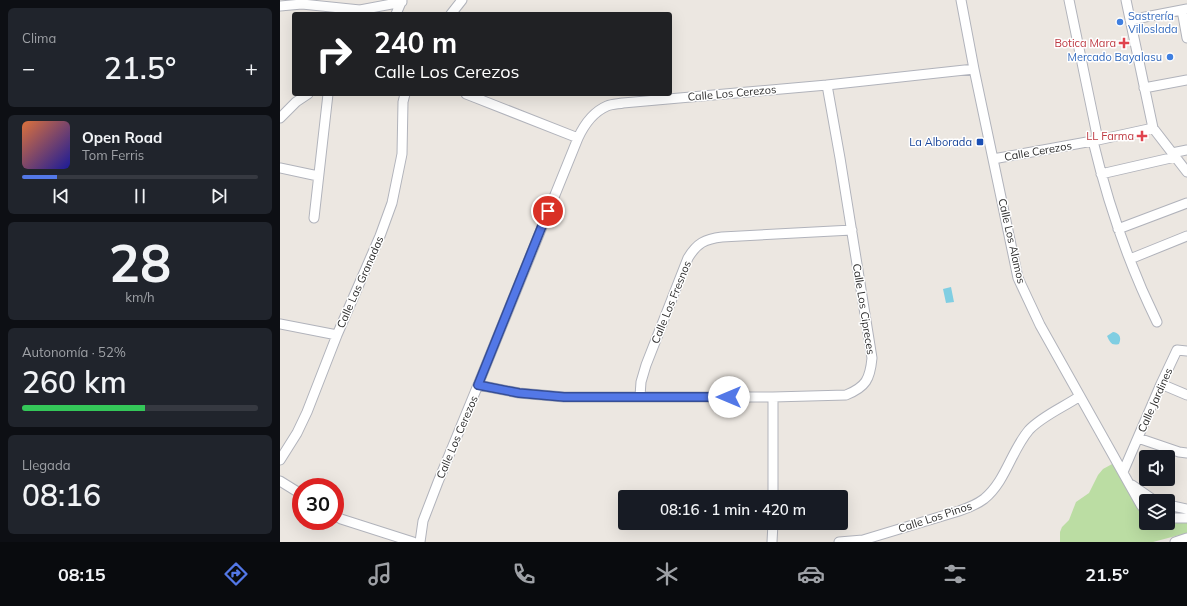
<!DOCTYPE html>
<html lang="es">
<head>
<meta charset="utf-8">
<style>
	body { margin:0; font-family:Mulish,sans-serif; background:#20242c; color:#f1f3f6; height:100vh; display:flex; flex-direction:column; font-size:15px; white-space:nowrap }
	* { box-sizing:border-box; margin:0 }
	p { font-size:13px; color:#9ea1a6 }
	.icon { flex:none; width:22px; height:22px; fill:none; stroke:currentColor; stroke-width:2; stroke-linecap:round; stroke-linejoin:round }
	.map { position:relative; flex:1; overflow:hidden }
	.drawer { display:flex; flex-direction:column; gap:8px; padding:8px; background:#0d0f14; width:280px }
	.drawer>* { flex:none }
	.top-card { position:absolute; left:12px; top:12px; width:380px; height:84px; border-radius:4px; box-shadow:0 4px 16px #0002; background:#202124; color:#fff; overflow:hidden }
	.fabs { position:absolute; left:859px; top:450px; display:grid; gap:8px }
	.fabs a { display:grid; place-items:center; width:36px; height:36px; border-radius:4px; background:#171b24; box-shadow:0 4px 16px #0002; font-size:20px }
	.speed { position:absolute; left:12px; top:478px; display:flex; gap:8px; font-size:20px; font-weight:700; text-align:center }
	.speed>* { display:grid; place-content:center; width:52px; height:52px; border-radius:50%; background:#171b24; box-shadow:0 4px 16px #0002; line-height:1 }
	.speed .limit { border:6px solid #d22; background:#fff; color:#111 }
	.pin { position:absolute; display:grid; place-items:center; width:34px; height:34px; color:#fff; margin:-17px; border:2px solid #fff; border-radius:50%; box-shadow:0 1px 4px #0007 }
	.me { position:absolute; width:44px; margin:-22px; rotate:270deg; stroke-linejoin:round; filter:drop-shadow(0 0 3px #0008) }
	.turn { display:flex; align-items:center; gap:14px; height:84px; padding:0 16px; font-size:18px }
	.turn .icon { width:52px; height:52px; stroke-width:2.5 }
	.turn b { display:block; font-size:28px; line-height:34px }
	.big { font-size:30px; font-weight:600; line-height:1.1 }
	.drawer .card { flex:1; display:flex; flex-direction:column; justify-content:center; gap:6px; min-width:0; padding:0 14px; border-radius:6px; background:#20242c }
	.drawer .dial { align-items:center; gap:0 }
	.dial b { font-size:52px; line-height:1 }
	.song { display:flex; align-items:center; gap:12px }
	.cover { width:48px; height:48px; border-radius:6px; background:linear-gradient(135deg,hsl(20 70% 55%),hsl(240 70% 35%)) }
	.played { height:4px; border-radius:2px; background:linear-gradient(90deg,#5378e7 15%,#363941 15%) }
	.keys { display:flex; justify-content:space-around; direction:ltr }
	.heat { display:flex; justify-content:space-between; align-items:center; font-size:22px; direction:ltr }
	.charge { height:6px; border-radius:3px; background:linear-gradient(90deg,#34c759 52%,#363941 0) }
	.trip { position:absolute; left:338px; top:490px; width:230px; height:40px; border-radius:4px; background:#171b24; box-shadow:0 4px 16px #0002; font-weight:600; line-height:40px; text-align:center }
	.tab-bar { display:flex; height:64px; justify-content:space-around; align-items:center; background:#090b0e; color:#9ea1a6 }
	.tab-bar .icon { width:28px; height:28px }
	.tab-bar .on { color:#5378e7 }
	.tab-bar b { font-size:18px; color:#f1f3f6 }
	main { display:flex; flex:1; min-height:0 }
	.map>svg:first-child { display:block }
	.green { fill:#bbdda3 }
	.water { fill:#80cee2 }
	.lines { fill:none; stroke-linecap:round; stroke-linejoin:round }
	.minor-casing { stroke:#b1b3bb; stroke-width:11 }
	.minor { stroke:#fff; stroke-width:9 }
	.route-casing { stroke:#364e96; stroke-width:10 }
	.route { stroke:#5378e7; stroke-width:7 }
	.shop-dot { fill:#3f7fe0; stroke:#fff; stroke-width:1.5 }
	.health-dot { fill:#e0444e; stroke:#fff; stroke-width:1.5 }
	.transit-dot { fill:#1a4fb4; stroke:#fff; stroke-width:1.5 }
	.labels { text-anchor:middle; stroke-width:3; stroke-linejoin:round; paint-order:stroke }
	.shop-label { font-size:11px; fill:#366cbe; stroke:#fff; text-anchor:start }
	.health-label { font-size:11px; fill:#be3a42; stroke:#fff; text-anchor:end }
	.street-label { font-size:11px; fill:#2d2d2d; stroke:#fff }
	.transit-label { font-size:11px; fill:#164399; stroke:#fff; text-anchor:end }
</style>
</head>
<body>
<main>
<section class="drawer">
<div class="card"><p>Clima</p>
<div class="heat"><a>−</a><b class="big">21.5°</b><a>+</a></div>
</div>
<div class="card">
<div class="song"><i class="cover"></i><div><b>Open Road</b><p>Tom Ferris</p></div></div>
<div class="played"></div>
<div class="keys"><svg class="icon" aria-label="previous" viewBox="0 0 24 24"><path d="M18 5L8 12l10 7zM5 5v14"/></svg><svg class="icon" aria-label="pause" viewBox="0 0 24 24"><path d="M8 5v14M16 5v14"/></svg><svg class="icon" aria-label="next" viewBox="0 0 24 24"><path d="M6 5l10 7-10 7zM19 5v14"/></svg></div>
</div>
<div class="card dial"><b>28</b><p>km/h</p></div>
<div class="card"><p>Autonomía · 52%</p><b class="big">260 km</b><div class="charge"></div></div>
<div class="card"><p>Llegada</p><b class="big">08:16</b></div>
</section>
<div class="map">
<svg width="907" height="542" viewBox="0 0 907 542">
	<rect width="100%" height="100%" fill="#ece7e1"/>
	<!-- green -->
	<path class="green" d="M834,463l32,56v4h22v-3l19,1v12l-34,9h-93v-10l2,-5 7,-7 7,-18 13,-9 9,-18 5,-6z"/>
	<!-- water -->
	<path class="water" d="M671,287l3,15 -8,1 -3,-14z
		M833,332c6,1 9,5 6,12 -8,2 -9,-2 -12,-8z"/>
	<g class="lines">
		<!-- minor casing -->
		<g class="minor-casing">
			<path id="minor" d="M681,0l13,69 44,209 22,47 101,180 5,6
				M789,0l29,140
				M846,0l27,128 34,44
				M0,6l22,-2 58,6
				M902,10l5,28
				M76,14l4,-4 42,-8
				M116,14l6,-14
				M171,14l11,-14
				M850,20l57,-11
				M864,88l43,-8
				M186,94l112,44
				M0,118l16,-16 12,-8
				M813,141c15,63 36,124 64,181
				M892,153l15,-3
				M713,159l105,-19 55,-12
				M0,168l38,8
				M821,174l74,-17
				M34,218l14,-124
				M838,229l69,-26
				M850,259l57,-23
				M0,324l57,11
				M881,384l26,11
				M198,385l41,8 45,4h209l73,-2c20,-8 24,-16 26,-37l-32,-200 -13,-73
				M360,396l1,-14 5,-17 42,-107c9,-15 17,-19 34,-21l130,-7
				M858,438l41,14 8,1
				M0,460l17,-27 10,-21 30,-77 43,-99 12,-33 10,-49 1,-52 2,-8
				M843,472l38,-88 16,-34 10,1
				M0,481l21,13
				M852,485l23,16
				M493,497v-100
				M888,505l19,4
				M55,515l6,4 72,23
				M888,518h19
				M140,542l3,-21 15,-39 40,-97 100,-247c6,-13 15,-26 29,-32 5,-2 11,-2 16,-3l204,-18 147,-16
				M492,542l1,-19
				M559,542l24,-2 96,-29c9,-3 17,-6 25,-12 22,-18 27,-48 45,-69 13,-14 35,-23 51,-34
				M895,542l12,-4"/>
		</g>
		<!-- minor -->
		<use href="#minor" class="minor"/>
	</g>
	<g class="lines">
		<!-- route casing -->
		<g class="route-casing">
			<path id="route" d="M268,211l-70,174 41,8 45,4h165"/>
		</g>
		<!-- route -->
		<use href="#route" class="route"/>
	</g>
	<!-- markers -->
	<g class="shop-dot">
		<circle cx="840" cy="22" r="4"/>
		<circle cx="890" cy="57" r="4"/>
	</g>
	<g class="health-dot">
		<path d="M842 37h4v4h4v4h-4v4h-4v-4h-4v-4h4z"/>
		<path d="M860 130h4v4h4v4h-4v4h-4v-4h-4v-4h4z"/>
	</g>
	<rect class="transit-dot" x="696" y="138" width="8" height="8" rx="2"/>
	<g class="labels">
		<!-- shop labels -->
		<g class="shop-label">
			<text x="848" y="20">Sastrería<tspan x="848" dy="13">Villoslada</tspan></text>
			<text x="882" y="61" text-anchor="end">Mercado Bayalasu</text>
		</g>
		<!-- health labels -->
		<g class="health-label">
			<text x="836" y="47">Botica Mara</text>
			<text x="854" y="140">LL Farma</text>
		</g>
		<!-- street labels -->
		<g class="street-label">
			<text transform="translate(452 93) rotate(-5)" y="4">Calle Los Cerezos</text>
			<text transform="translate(758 151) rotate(-10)" y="4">Calle Cerezos</text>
			<text transform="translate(732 241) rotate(77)" y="4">Calle Los Alamos</text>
			<text transform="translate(80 282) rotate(-66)" y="4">Calle Las Granadas</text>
			<text transform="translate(391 302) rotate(-68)" y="4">Calle Los Fresnos</text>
			<text transform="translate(584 309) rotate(81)" y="4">Calle Los Cipreces</text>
			<text transform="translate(875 400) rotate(-66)" y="4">Calle Jardines</text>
			<text transform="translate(177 437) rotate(-67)" y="4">Calle Los Cerezos</text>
			<text transform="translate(655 517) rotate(-18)" y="4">Calle Los Pinos</text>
		</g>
		<!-- transit labels -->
		<g class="transit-label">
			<text x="692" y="146">La Alborada</text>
		</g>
	</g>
</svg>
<div class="fabs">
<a><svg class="icon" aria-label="sound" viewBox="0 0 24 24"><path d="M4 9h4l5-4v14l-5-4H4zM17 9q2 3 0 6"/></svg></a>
<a><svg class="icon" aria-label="layers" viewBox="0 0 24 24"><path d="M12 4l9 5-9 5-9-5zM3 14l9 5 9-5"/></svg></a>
</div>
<div class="speed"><div class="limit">30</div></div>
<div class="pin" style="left:268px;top:211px;background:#d93025"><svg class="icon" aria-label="arrive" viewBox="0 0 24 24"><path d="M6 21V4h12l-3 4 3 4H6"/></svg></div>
<svg class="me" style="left:449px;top:397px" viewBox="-20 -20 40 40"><circle r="19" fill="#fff"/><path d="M0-13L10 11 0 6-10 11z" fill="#5378e7"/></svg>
<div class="trip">08:16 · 1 min · 420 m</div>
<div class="top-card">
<div class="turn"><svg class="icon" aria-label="right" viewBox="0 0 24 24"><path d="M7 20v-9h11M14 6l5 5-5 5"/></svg><div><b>240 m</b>Calle Los Cerezos</div></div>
</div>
</div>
</main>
<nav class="tab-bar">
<b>08:15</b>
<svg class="icon on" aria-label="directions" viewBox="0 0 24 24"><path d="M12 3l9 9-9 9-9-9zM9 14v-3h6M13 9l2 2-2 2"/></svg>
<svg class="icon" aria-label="music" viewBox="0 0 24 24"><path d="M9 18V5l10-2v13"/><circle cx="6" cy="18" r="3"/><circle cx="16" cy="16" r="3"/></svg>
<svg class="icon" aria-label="phone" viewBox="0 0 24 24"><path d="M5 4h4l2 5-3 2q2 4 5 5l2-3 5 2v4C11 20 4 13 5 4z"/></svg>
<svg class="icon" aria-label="climate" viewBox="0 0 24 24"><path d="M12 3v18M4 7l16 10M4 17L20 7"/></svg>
<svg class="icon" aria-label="car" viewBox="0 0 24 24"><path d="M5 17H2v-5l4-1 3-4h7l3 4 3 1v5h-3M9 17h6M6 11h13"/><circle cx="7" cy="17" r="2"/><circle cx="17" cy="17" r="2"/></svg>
<svg class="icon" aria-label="filters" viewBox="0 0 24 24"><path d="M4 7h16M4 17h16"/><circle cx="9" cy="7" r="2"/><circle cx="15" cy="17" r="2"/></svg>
<b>21.5°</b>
</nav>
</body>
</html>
